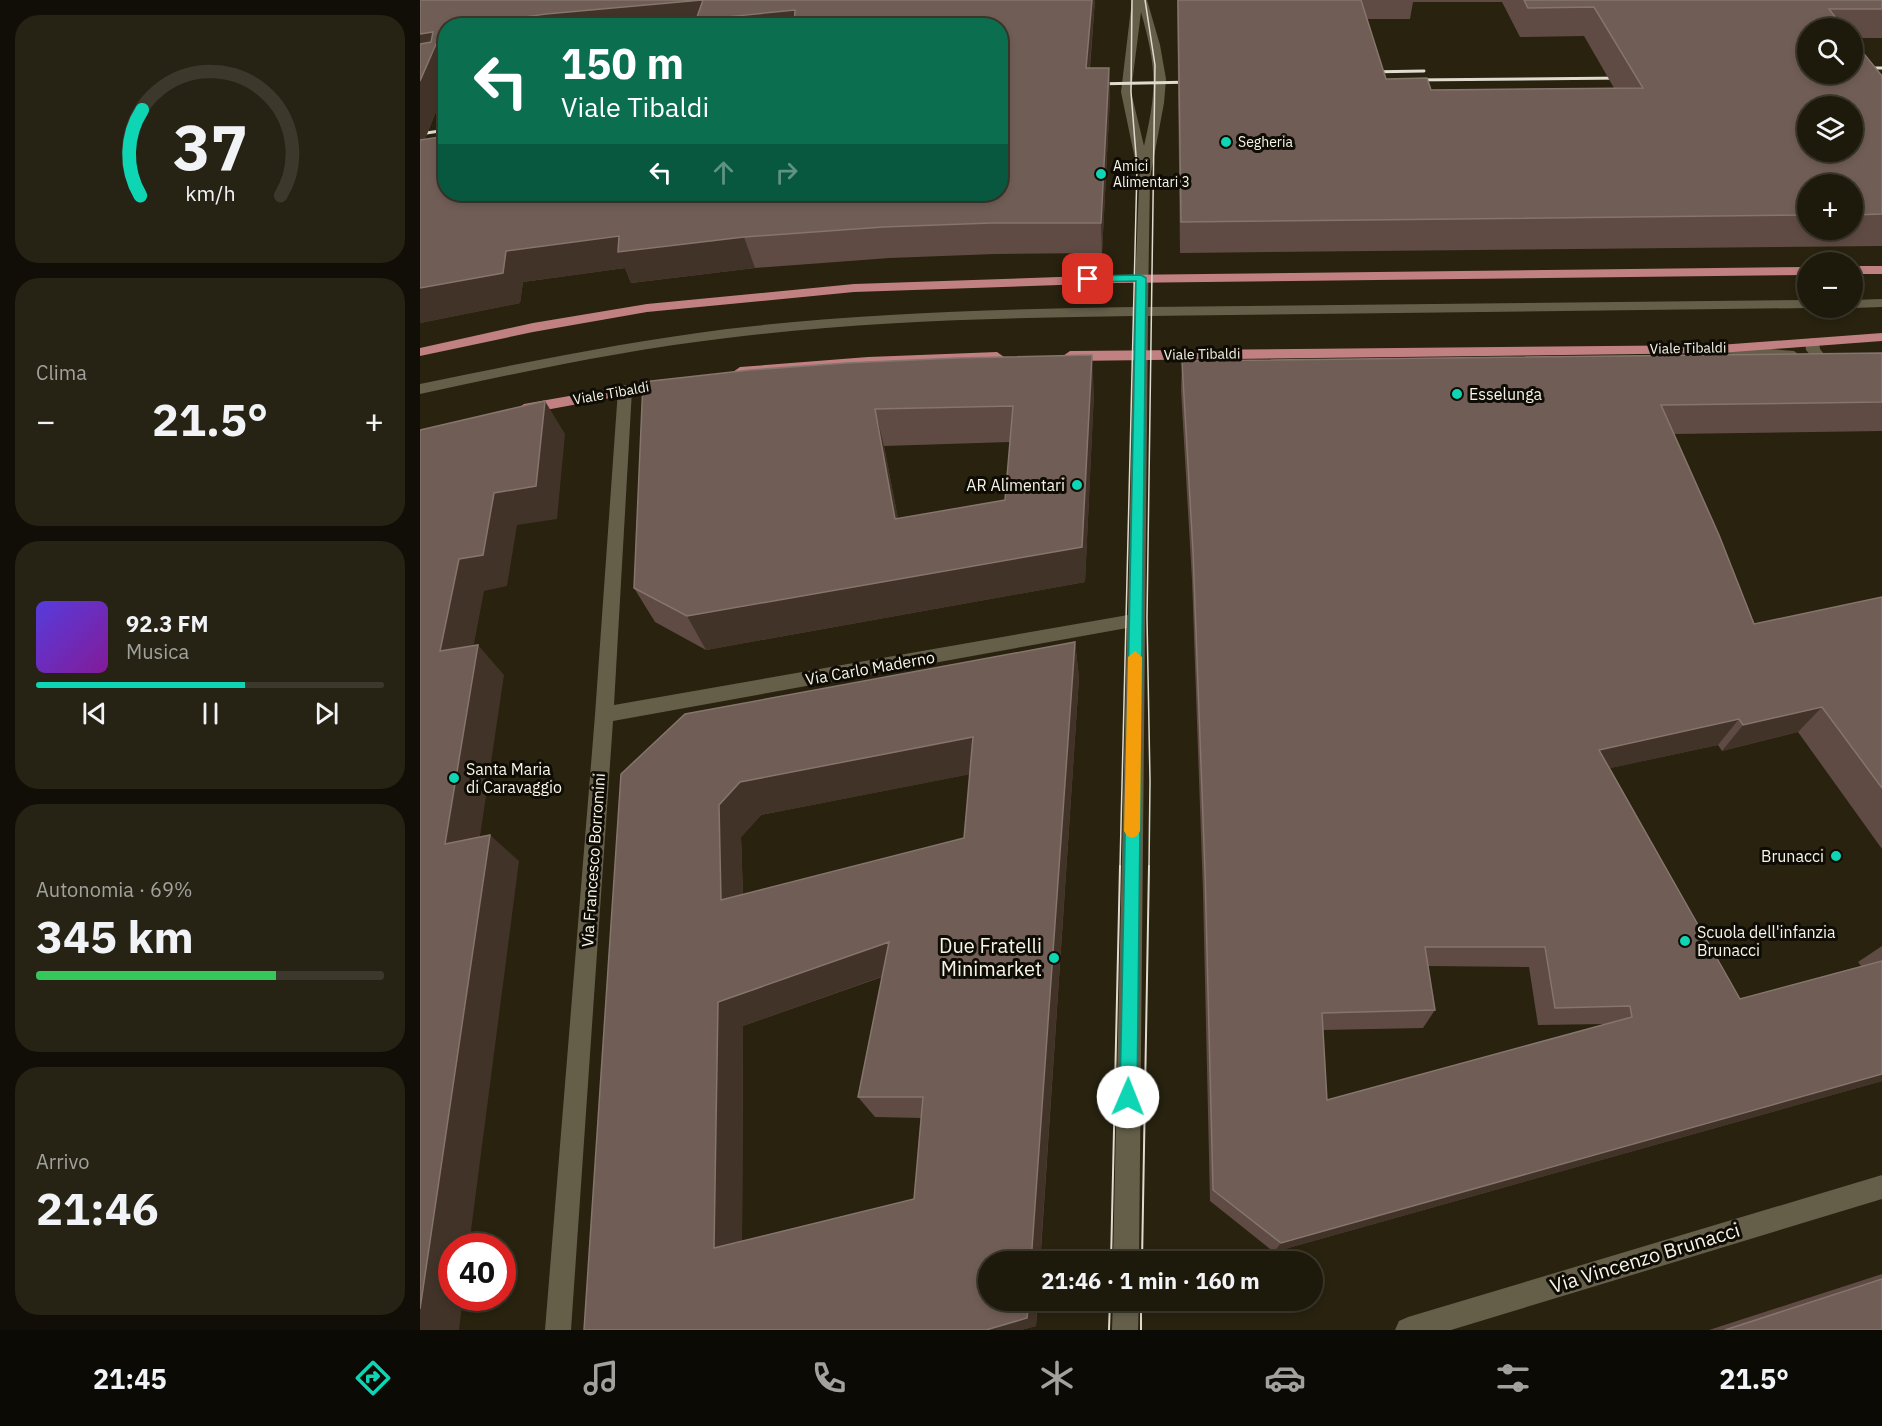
<!DOCTYPE html>
<html lang="it">
<head>
<meta charset="utf-8">
<style>
	body { margin:0; font-family:"IBM Plex Sans",sans-serif; background:#262314; color:#f1f3f6; height:100vh; display:flex; flex-direction:column; font-size:22px; white-space:nowrap }
	* { box-sizing:border-box; margin:0 }
	p { font-size:20px; color:#a1a19d }
	.icon { flex:none; width:33px; height:33px; fill:none; stroke:currentColor; stroke-width:2; stroke-linecap:round; stroke-linejoin:round }
	.map { position:relative; flex:1; overflow:hidden }
	.drawer { display:flex; flex-direction:column; gap:15px; padding:15px; background:#100e06; width:420px }
	.drawer>* { flex:none }
	.hud { position:absolute; left:18px; top:18px; width:570px; height:183px; border-radius:24px; box-shadow:0 3px 9px #0003,0 0 0 2px #3c382c; background:#0b6e4f; color:#fff; overflow:hidden }
	.controls { position:absolute; left:1377px; top:18px; display:grid; gap:12px }
	.controls a { display:grid; place-items:center; width:66px; height:66px; border-radius:50%; background:#1e1a0b; box-shadow:0 3px 9px #0003,0 0 0 2px #3c382c; font-size:30px }
	.speed { position:absolute; left:18px; top:1233px; display:flex; gap:12px; font-size:30px; font-weight:700; text-align:center }
	.speed>* { display:grid; place-content:center; width:78px; height:78px; border-radius:50%; background:#1e1a0b; box-shadow:0 3px 9px #0003,0 0 0 2px #3c382c; line-height:1 }
	.speed .limit { border:9px solid #d22; background:#fff; color:#111 }
	.pin { position:absolute; display:grid; place-items:center; width:51px; height:51px; color:#fff; margin:-26px; border-radius:12px; box-shadow:0 3px 9px #0006 }
	.me { position:absolute; width:66px; margin:-33px; rotate:1deg; stroke-linejoin:round; filter:drop-shadow(0 0 4px #0008) }
	.turn { display:flex; align-items:center; gap:21px; height:126px; padding:0 24px; font-size:27px }
	.turn .icon { width:78px; height:78px; stroke-width:2.5 }
	.turn b { display:block; font-size:42px; line-height:51px }
	.lanes { display:flex; align-items:center; height:57px; padding:0 24px; background:#0003; justify-content:center; gap:30px; direction:ltr }
	.lanes .off { opacity:.35 }
	.big { font-size:45px; font-weight:800; line-height:1.1 }
	.drawer .tile { flex:1; display:flex; flex-direction:column; justify-content:center; gap:9px; min-width:0; padding:0 21px; border-radius:24px; background:#262314 }
	.drawer .dial { align-items:center; gap:0 }
	.dial svg { height:156px; overflow:visible; fill:none; stroke:#3c382c; stroke-width:7; stroke-linecap:round; text-anchor:middle }
	.dial text { fill:#f1f3f6; stroke:none }
	.song { display:flex; align-items:center; gap:18px }
	.cover { width:72px; height:72px; border-radius:9px; background:linear-gradient(135deg,hsl(250 70% 55%),hsl(290 70% 35%)) }
	.played { height:6px; border-radius:3px; background:linear-gradient(90deg,#0ed5b4 60%,#3c382c 60%) }
	.keys { display:flex; justify-content:space-around; direction:ltr }
	.heat { display:flex; justify-content:space-between; align-items:center; font-size:33px; direction:ltr }
	.charge { height:9px; border-radius:4px; background:linear-gradient(90deg,#34c759 69%,#3c382c 0) }
	.trip { position:absolute; left:558px; top:1251px; width:345px; height:60px; border-radius:30px; background:#1e1a0b; box-shadow:0 3px 9px #0003,0 0 0 2px #3c382c; font-weight:800; line-height:60px; text-align:center }
	.menu { display:flex; height:96px; justify-content:space-around; align-items:center; background:#0c0a04; color:#a1a19d }
	.menu .icon { width:42px; height:42px }
	.menu .selected { color:#0ed5b4 }
	.menu b { font-size:27px; color:#f1f3f6 }
	main { display:flex; flex:1; min-height:0 }
	.map>svg:first-child { display:block }
	.lines { fill:none; stroke-linecap:round; stroke-linejoin:round }
	.minor { fill:#655f4a; fill-rule:evenodd }
	.major { fill:#c18082; fill-rule:evenodd }
	.tram-far1 { stroke:#dfdbcf; stroke-width:1.5 }
	.tram { stroke:#dfdbcf; stroke-width:2 }
	.rail { stroke:#dfdbcf; stroke-width:3 }
	.wall { fill:#5f4b44; fill-rule:evenodd }
	.shaded-wall { fill:#423328 }
	.building { fill:#705d56; stroke:#85756d; stroke-width:1.5; fill-rule:evenodd }
	.route { fill:#0ed5b4; stroke:#098a75; stroke-width:1.5 }
	.slow { fill:#f59e0b }
	.poi-dot { fill:#0ed5b4; stroke:#0e0c05; stroke-width:2 }
	.labels { text-anchor:middle; stroke-width:6; stroke-linejoin:round; paint-order:stroke }
	.far-poi-label { font-size:14px; fill:#f7f4e8; stroke:#0e0c05; text-anchor:start }
	.far-street-label { font-size:14px; fill:#f7f4e8; stroke:#0e0c05 }
	.poi-label { font-size:16px; fill:#f7f4e8; stroke:#0e0c05; text-anchor:start }
	.street-label { font-size:16px; fill:#f7f4e8; stroke:#0e0c05 }
	.near-poi-label { font-size:20px; fill:#f7f4e8; stroke:#0e0c05; text-anchor:end }
	.near-street-label { font-size:20px; fill:#f7f4e8; stroke:#0e0c05 }
</style>
</head>
<body>
<main>
<section class="drawer">
<div class="tile dial"><svg viewBox="0 0 100 80">
<path d="M14 69A42 42 0 1 1 86 69"/>
<path d="M14 69A42 42 0 0 1 15 25" stroke="#0ed5b4"/>
<text x="50" y="56" font-size="32" font-weight="700">37</text>
<text x="50" y="72" font-size="11">km/h</text>
</svg></div>
<div class="tile"><p>Clima</p>
<div class="heat"><a>−</a><b class="big">21.5°</b><a>+</a></div>
</div>
<div class="tile">
<div class="song"><i class="cover"></i><div><b>92.3 FM</b><p>Musica</p></div></div>
<div class="played"></div>
<div class="keys"><svg class="icon" aria-label="previous" viewBox="0 0 24 24"><path d="M18 5L8 12l10 7zM5 5v14"/></svg><svg class="icon" aria-label="pause" viewBox="0 0 24 24"><path d="M8 5v14M16 5v14"/></svg><svg class="icon" aria-label="next" viewBox="0 0 24 24"><path d="M6 5l10 7-10 7zM19 5v14"/></svg></div>
</div>
<div class="tile"><p>Autonomia · 69%</p><b class="big">345 km</b><div class="charge"></div></div>
<div class="tile"><p>Arrivo</p><b class="big">21:46</b></div>
</section>
<div class="map">
<svg width="1462" height="1330" viewBox="0 0 1462 1330">
	<rect width="100%" height="100%" fill="#28220f"/>
	<g class="lines">
		<!-- minor -->
		<path class="minor" d="M712,0h15l13,45 6,34 -2,24 -14,75 -2,129 660,-7v8h2l-662,8 -9,946h-26l14,-634 -514,93 -42,609h-26l50,-615 23,-325 7,-5 7,5 -18,315 514,-90 6,-299c-135,2 -272,5 -407,22 -103,12 -205,34 -307,56v-10c102,-21 204,-42 307,-55 135,-16 272,-20 407,-22l6,-140 -4,-3 -15,-72zM721,12c16,57 16,77 3,134l-13,-54z
			M1462,299v8l-30,1h-2h2v-8z
			M1392,338l7,4 1,7 8,10 -2,3h-10l-10,-12 -1,-8z
			M1300,345l74,6 7,5 -7,5 -79,-9 -2,-3z
			M1462,1175v24l-431,131h-56l4,-9 9,-4z
			M693,1300h26l-1,30h-26z"/>
		<!-- major -->
		<path class="major" d="M1432,266h30v8h-30z
			M1388,267v8l-691,8 -263,9 -207,20 -114,20 -113,24v-8l113,-25 114,-19 207,-20 263,-9z
			M1462,333v8l-163,12 -649,8 -7,-5 7,-5 649,-6z
			M577,352l7,5 -2,3 -134,6 -128,11 -7,-5 7,-5 128,-10z
			M245,379l7,5 -2,3 -146,27 -7,-5 7,-5z"/>
		<!-- tram-far1 -->
		<path class="tram-far1" d="M725,0l10,65 -8,553 3,163 -1,86
			M700,867l17,-699 -6,-76 1,-92"/>
		<!-- tram -->
		<path class="tram" d="M691,1262l9,-396
			M722,1262l7,-396
			M721,1300v30
			M689,1330l1,-30"/>
		<!-- rail -->
		<path class="rail" d="M1432,68h30
			M947,72l57,-1
			M991,80l213,-2
			M673,84l102,-2
			M0,134l26,-4"/>
	</g>
	<!-- wall -->
	<path class="wall" d="M0,0h675l-5,68h19l1,29 -8,156 -107,1 -105,4 -135,10 -124,15 -6,-15 -102,14 -3,21 -100,20zM26,26h554v168l-575,-55 21,-52z
		M757,0h705v38h-30v-10h-44l74,48v170l-702,7zM993,2h89l18,35 64,-1 30,52 -183,2 -45,-11 -19,-60h43zM1388,184h44v46h-44z
		M1462,353v78l-208,3 80,190 128,-27v252l-84,-117 -76,19 -4,-6 -108,23 130,231 121,-33 -3,-4 24,-16v135l-608,171 -64,-51 -7,-308 -11,-313 -11,-190 1,-29zM1008,966l101,1 9,58 67,-1 -278,76 -4,-70 100,-2 12,-18z
		M223,382l451,10 -9,190 -379,68 -51,-28 -21,-34zM590,442l-5,58 -107,19 -14,-73z
		M655,642l4,36 -43,648 -15,4h-437l101,-616zM550,774l-6,64 -221,57 -2,-58 20,-22zM462,977l-24,120 17,20 46,1 -7,81 -172,42 1,-215z
		M1462,1274v56h-173z"/>
	<!-- shaded-wall -->
	<path class="shaded-wall" d="M282,0l93,10 4,16h-339l86,-12z
		M672,0h3l-8,98 -1,-30z
		M26,27v60l-26,64v-117z
		M689,68l1,29 -8,156 -1,-30z
		M199,236l125,1 11,31 -124,15 -6,-15 -102,14 -3,21 -100,20v-35l86,-37z
		M672,355l2,37 -9,190 -379,68 -19,-34 395,-69z
		M125,401l20,33 -8,85 -40,6 -10,61 -23,5 -17,90 -27,-30 19,-92 35,-66z
		M455,409l9,37 21,108 -10,-35z
		M655,642l4,36 -39,584h-9z
		M58,645l26,30 -29,195 -30,-26z
		M1402,707l-24,25 -76,19 21,-26z
		M1319,719l-21,26 -135,29 16,-24z
		M553,737l9,35 -221,43 -20,22 3,92 -23,-29 -2,-95 21,-23z
		M70,835l29,26 -50,385h-17v52h11l-4,32h-39v-21z
		M469,942l14,27 -160,57 -1,234 -28,-12 4,-246z
		M1462,1074v7l-608,171 7,-9z
		M609,1300h8l-1,26 -15,4h-35z"/>
	<!-- building -->
	<path class="building" d="M0,0h282l-156,14 -86,12h-14v1l-3,1 -23,53v-37l11,-2 2,-10 -13,2z
		M283,0h389l-6,68h23l-8,155h-110l-108,4 -139,10 -126,15 1,-16 -113,15 -3,22 -83,15v-148l26,-4v58h554v-168h-206l1,-16 -99,10z
		M758,0h183l25,79 41,-1 4,12 212,-2 -49,-81 -66,1 -4,-8h358v9h-53l15,19h-36v46h44v-35l30,37v138l-30,1v-31h-44v31l-627,7zM1388,106h44v46h-44z
		M1462,353v49l-221,3 58,130 35,89 128,-27v191l-60,-81 -79,18 -4,-6 -140,31 141,249 142,-38v113l-601,169 -68,-53 -8,-318 -12,-320 -11,-191zM1005,947h120l10,61 75,-2 2,11 -305,83 -5,-87 113,-3z
		M672,355l-10,192 -395,69 -53,-28 9,-206 107,-12 96,-7 111,-5zM593,406l-8,94 -110,19 -20,-110z
		M125,401l-9,85 -42,7 -11,62 -24,4 -19,92 38,-6 -33,199 45,-9 -70,474v-879z
		M655,642l-44,620h-43v38h41l-2,18 -41,12h-402l37,-556 64,-60zM553,737l-9,101 -243,62 -2,-95 21,-23zM469,942l-31,155h65l-9,102 -200,49 4,-246z
		M1462,1279v51h-157z"/>
	<!-- route -->
	<path class="route" d="M721,275l5,3 -9,819 -2,6 -7,3 -6,-3 -2,-6 16,-816 -48,1 -5,-3 5,-3z"/>
	<!-- slow -->
	<path class="slow" d="M715,651l7,6 -2,174 -3,5 -5,2 -5,-2 -3,-5 4,-174z"/>
	<!-- markers -->
	<g class="poi-dot">
		<circle cx="806" cy="142" r="6"/>
		<circle cx="681" cy="174" r="6"/>
		<circle cx="1037" cy="394" r="6"/>
		<circle cx="657" cy="485" r="6"/>
		<circle cx="34" cy="778" r="6"/>
		<circle cx="1416" cy="856" r="6"/>
		<circle cx="1265" cy="941" r="6"/>
		<circle cx="634" cy="958" r="6"/>
	</g>
	<g class="labels">
		<!-- far-poi labels -->
		<g class="far-poi-label">
			<text x="818" y="147">Segheria</text>
			<text x="693" y="171">Amici<tspan x="693" dy="16">Alimentari 3</tspan></text>
		</g>
		<!-- far-street labels -->
		<g class="far-street-label">
			<text transform="translate(1268 348) rotate(-1)" y="5">Viale Tibaldi</text>
			<text transform="translate(782 354) rotate(-1)" y="5">Viale Tibaldi</text>
			<text transform="translate(191 393) rotate(-10)" y="5">Viale Tibaldi</text>
		</g>
		<!-- poi labels -->
		<g class="poi-label">
			<text x="1049" y="400">Esselunga</text>
			<text x="645" y="491" text-anchor="end">AR Alimentari</text>
			<text x="46" y="775">Santa Maria<tspan x="46" dy="18">di Caravaggio</tspan></text>
			<text x="1404" y="862" text-anchor="end">Brunacci</text>
			<text x="1277" y="938">Scuola dell'infanzia<tspan x="1277" dy="18">Brunacci</tspan></text>
		</g>
		<!-- street labels -->
		<g class="street-label">
			<text transform="translate(450 668) rotate(-10)" y="6">Via Carlo Maderno</text>
			<text transform="translate(173 860) rotate(-86)" y="6">Via Francesco Borromini</text>
		</g>
		<!-- near-poi labels -->
		<g class="near-poi-label">
			<text x="622" y="953">Due Fratelli<tspan x="622" dy="23">Minimarket</tspan></text>
		</g>
		<!-- near-street labels -->
		<g class="near-street-label">
			<text transform="translate(1225 1258) rotate(-17)" y="7">Via Vincenzo Brunacci</text>
		</g>
	</g>
</svg>
<div class="controls">
<a><svg class="icon" aria-label="search" viewBox="0 0 24 24"><circle cx="10" cy="10" r="6"/><path d="M15 15l6 6"/></svg></a>
<a><svg class="icon" aria-label="layers" viewBox="0 0 24 24"><path d="M12 4l9 5-9 5-9-5zM3 14l9 5 9-5"/></svg></a>
<a>+</a>
<a>−</a>
</div>
<div class="speed"><div class="limit">40</div></div>
<div class="pin" style="left:668px;top:279px;background:#d93025"><svg class="icon" aria-label="arrive" viewBox="0 0 24 24"><path d="M6 21V4h12l-3 4 3 4H6"/></svg></div>
<svg class="me" style="left:708px;top:1097px" viewBox="-20 -20 40 40"><circle r="19" fill="#fff"/><path d="M0-13L10 11 0 6-10 11z" fill="#0ed5b4"/></svg>
<div class="trip">21:46 · 1 min · 160 m</div>
<div class="hud">
<div class="turn"><svg class="icon" aria-label="left" viewBox="0 0 24 24"><path d="M17 20v-9H6M10 6l-5 5 5 5"/></svg><div><b>150 m</b>Viale Tibaldi</div></div>
<div class="lanes"><svg class="icon" aria-label="left" viewBox="0 0 24 24"><path d="M17 20v-9H6M10 6l-5 5 5 5"/></svg><svg class="icon off" aria-label="ahead" viewBox="0 0 24 24"><path d="M12 20V5M6 11l6-6 6 6"/></svg><svg class="icon off" aria-label="right" viewBox="0 0 24 24"><path d="M7 20v-9h11M14 6l5 5-5 5"/></svg></div>
</div>
</div>
</main>
<nav class="menu">
<b>21:45</b>
<svg class="icon selected" aria-label="directions" viewBox="0 0 24 24"><path d="M12 3l9 9-9 9-9-9zM9 14v-3h6M13 9l2 2-2 2"/></svg>
<svg class="icon" aria-label="music" viewBox="0 0 24 24"><path d="M9 18V5l10-2v13"/><circle cx="6" cy="18" r="3"/><circle cx="16" cy="16" r="3"/></svg>
<svg class="icon" aria-label="phone" viewBox="0 0 24 24"><path d="M5 4h4l2 5-3 2q2 4 5 5l2-3 5 2v4C11 20 4 13 5 4z"/></svg>
<svg class="icon" aria-label="climate" viewBox="0 0 24 24"><path d="M12 3v18M4 7l16 10M4 17L20 7"/></svg>
<svg class="icon" aria-label="car" viewBox="0 0 24 24"><path d="M5 17H2v-5l4-1 3-4h7l3 4 3 1v5h-3M9 17h6M6 11h13"/><circle cx="7" cy="17" r="2"/><circle cx="17" cy="17" r="2"/></svg>
<svg class="icon" aria-label="filters" viewBox="0 0 24 24"><path d="M4 7h16M4 17h16"/><circle cx="9" cy="7" r="2"/><circle cx="15" cy="17" r="2"/></svg>
<b>21.5°</b>
</nav>
</body>
</html>
